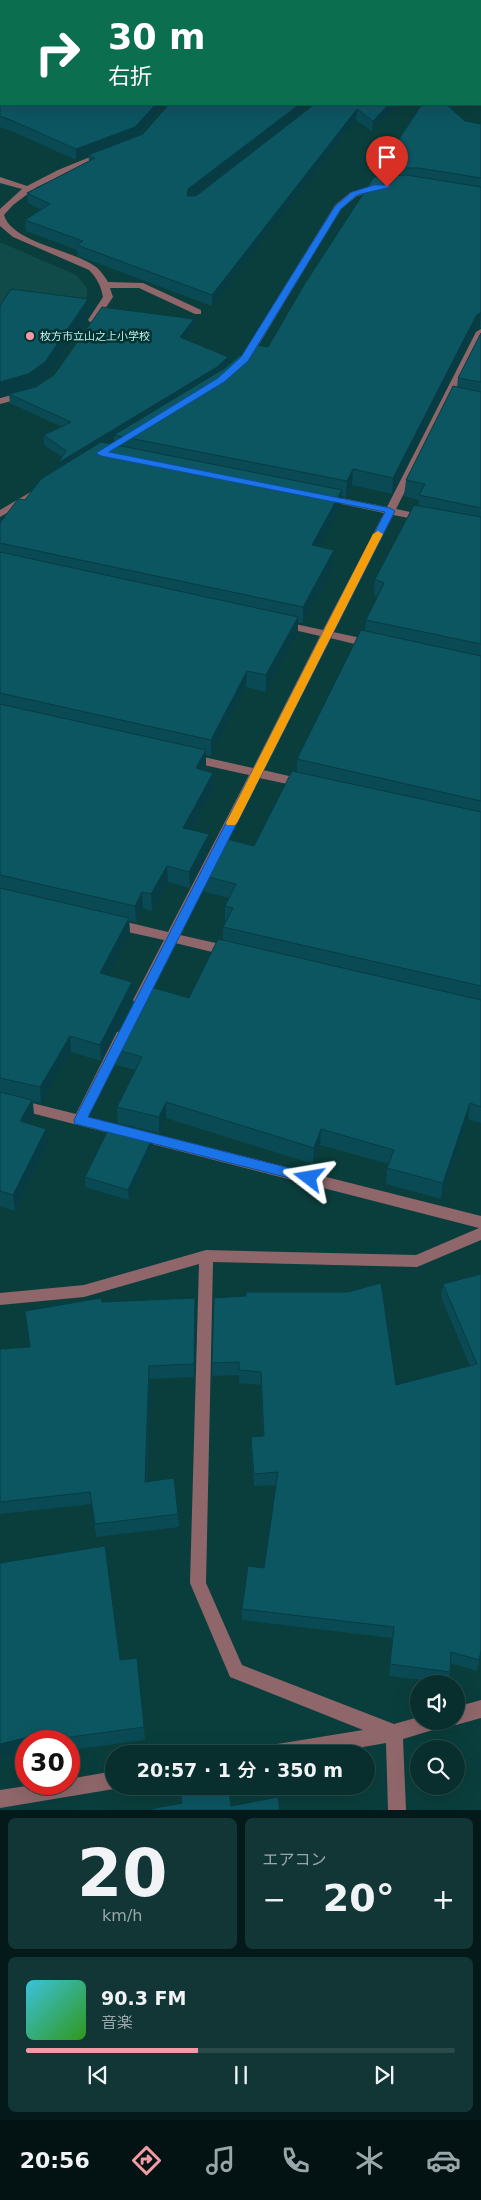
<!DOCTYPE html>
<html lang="ja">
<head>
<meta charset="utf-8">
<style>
	body { margin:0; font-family:"DejaVu Sans","Noto Sans JP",sans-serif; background:#113635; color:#f1f3f6; height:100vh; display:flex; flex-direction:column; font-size:19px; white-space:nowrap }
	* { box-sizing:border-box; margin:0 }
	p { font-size:16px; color:#98a8aa }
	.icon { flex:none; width:28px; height:28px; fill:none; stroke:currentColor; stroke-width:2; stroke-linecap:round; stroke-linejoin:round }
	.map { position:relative; height:1810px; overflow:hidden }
	.panel { display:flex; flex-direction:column; gap:8px; padding:8px; background:#041919; flex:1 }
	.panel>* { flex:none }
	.top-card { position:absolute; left:0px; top:0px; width:481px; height:105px; box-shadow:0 5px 20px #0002,0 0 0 1px #294a49; background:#0b6e4f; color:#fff; overflow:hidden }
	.tools { position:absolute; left:410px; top:1675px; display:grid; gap:10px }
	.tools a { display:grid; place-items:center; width:55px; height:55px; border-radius:50%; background:#082e2d; box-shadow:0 5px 20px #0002,0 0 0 1px #294a49; font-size:25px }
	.speed { position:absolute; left:15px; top:1730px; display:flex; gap:10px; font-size:25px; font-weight:700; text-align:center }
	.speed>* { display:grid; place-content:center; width:65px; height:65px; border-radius:50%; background:#082e2d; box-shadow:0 5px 20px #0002,0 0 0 1px #294a49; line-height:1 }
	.speed .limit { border:8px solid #d22; background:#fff; color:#111 }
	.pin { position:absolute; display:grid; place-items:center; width:42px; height:42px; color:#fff; margin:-51px -21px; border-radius:50% 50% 50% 0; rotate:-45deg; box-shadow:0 0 5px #0007 }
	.pin .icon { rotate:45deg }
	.me { position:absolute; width:55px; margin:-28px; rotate:284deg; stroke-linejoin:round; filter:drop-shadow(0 0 4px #0008) }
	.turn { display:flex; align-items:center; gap:18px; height:105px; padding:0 25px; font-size:22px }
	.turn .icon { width:65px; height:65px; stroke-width:2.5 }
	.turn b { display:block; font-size:35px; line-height:42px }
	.big { font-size:38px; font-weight:600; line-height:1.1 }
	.panel .tile { flex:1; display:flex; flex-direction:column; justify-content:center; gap:8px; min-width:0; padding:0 18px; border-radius:8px; background:#113635 }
	.panel .dial { align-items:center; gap:0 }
	.dial b { font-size:65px; line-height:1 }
	.song { display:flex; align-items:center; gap:15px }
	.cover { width:60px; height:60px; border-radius:8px; background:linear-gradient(135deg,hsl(190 70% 55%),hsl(110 70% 35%)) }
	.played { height:5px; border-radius:2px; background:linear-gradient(90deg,#f49aa5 40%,#294a49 40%) }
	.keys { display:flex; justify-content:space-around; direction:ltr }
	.heat { display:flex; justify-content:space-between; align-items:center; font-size:28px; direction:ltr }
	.panel .tiles { flex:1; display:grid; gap:8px; grid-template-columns:1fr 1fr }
	.tile:last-child { grid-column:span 2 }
	.trip { position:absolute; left:105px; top:1745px; width:270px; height:50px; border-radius:25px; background:#082e2d; box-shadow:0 5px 20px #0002,0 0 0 1px #294a49; font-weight:600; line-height:50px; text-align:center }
	.dock { display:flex; height:80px; justify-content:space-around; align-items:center; background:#031212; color:#98a8aa }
	.dock .icon { width:35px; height:35px }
	.dock .selected { color:#f49aa5 }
	.dock b { font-size:22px; color:#f1f3f6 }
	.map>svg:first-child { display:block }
	.built { fill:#104a49 }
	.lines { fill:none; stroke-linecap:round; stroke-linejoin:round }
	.minor { fill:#8f676b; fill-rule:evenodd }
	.wall { fill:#0a4a54; fill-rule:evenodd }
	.shaded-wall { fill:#083c45 }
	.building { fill:#0c5662; stroke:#083c45 }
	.route { fill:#1a73e8; stroke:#114b97 }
	.slow { fill:#f59e0b }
	.poi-dot { fill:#f49aa5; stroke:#003332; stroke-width:2 }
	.labels { text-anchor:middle; stroke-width:5; stroke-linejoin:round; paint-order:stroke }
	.far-poi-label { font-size:11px; fill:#c4eeeb; stroke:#003332; text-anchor:start }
</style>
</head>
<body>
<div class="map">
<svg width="481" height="1810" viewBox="0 0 481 1810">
	<rect width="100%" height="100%" fill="#0a3e3c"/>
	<!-- built -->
	<path class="built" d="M0,242l76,33 11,13v8l-55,80 -32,12z"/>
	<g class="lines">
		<!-- minor -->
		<path class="minor" d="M456,0h11l1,1h-11z
			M480,6h1v4h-1z
			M100,153l7,2 -70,32 -24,18 -9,10c8,28 70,35 92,52 5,4 9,10 12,15l35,1 58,27v4h-6l-56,-26h-29l3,9 -17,25h-6l-2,-2 15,-23c-2,-11 -6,-19 -14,-27l-76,-33 -13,-11v-17l22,-20 -22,-6v-6l27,9 31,-16z
			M381,184l3,1v4l-27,7 -16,13 -91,150 -14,12h-6v-4l11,-10 94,-152 16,-13z
			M481,329v12l-85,168 33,7 1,2 -5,3 -32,-6 -60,117 42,9 2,3 -6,4 -41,-10 -67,132 39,9 6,4 -6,4 -43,-9 -79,157 49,11 5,2 1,3 -1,3 -5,2 -54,-13 -30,61h-10l-2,-4 31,-60 -50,-11 -4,-2 -2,-3 2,-3 4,-2 54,13 81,-157 -59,-13 -6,-4 6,-4 63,14 67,-132 -43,-10 -1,-2 5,-3 42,9 61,-117 -57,-12 -5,-3 5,-3 60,12 89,-175z
			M24,392l5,3 -2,2 -27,7v-6z
			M41,486l4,1v4l-45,26v-7z
			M122,1031l5,1 2,4 -41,81 393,99v24l-64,27 -204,-5 -7,321 36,82 152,59 25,-7v4h26l-2,6 -40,12 3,71h-18l-2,-67 -63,11h-61l3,-6 6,-3 92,-15 -133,-53 -40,-94 9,-319 -115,33 -84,8v-12l84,-8 122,-35 210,5 63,-27 -479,-123v-10l76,19 41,-82z
			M481,1700v18l-25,7 -6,-3 6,-1v-14z
			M114,1771v15h6l-6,3 -114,19v-18l39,-6h30v-5z"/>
	</g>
	<!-- wall -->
	<path class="wall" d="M0,0h451l-1,1h-449l165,103 -29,33 6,-3 26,-30h138l-4,8 -110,84h3l115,-89 88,-3 -27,27 -16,-11 -144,186 -134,-50 -1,-6 -51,-19 -1,-11 16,-10 -13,-7 -1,-10 62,-32 -1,-6 -12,5 -62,-28 -14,-5z
		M465,121l16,3v204l-1,-1 -6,4 -82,163 -40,-9 -6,12 -4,-1 -1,10 -22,41 15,3v16l-31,57 -5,-1v11l-32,59 -20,-5 -35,69 -5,-1v12l-2,3 9,3 1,16 -22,41 17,4v17l-19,37 -22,-6 -16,29 -9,-3 -7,14 -7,-1 1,13 -22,41 24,7 1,16 -32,63 -30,-9 -30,51 -8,-2 1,15 -5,8 19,21 -33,66 -14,-5 -1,2v-685l58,-55 4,-11 -18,-12v-10l18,-8 -52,-24 -1,-8 -9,3v-92l88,-7 1,15 -42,64 -17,11 6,-2 158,-58 -8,10 42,26 20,-6 20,-12 111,-170 1,-9zM114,439l1,6 -8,-2z
		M481,333v790l-13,-4 -27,80 -55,-15 1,-16 2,-4 -69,-19 -7,19 -147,-46 -7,15 -41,-10 -1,-16 18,-37 -19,-5 -1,-16 74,-51 34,-58v-13l2,-5v-16l4,-8 -24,-6 -1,-16 50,-30 43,-74v-13l68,-128 1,-11 11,-23 -3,-2 1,-16 43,-74 1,-5 -15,-4 2,-16 51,-93 1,-9z
		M153,1137v9l-24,54 -44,-13v-10z
		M481,1274v377l-4,20 -27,-8v9l-2,11 -59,-7 3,-38 -150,-18v-11l22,-41 12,-83 -22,1 -3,-36v-13l12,-1 -2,-51 -22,-2v-8l-27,1 2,-78 182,87 74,-19 -29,-69 2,-13z
		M102,1302l94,10 -2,65 -45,2 -2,103 31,32 1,13 -83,10 -4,-33 -92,10v-165l30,-2z
		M137,1658l8,82 -76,10v-9h-43v10l-26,6 120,-97z"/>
	<!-- shaded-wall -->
	<path class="shaded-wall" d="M156,104h10l-30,33 -60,23v-11z
		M300,104h7l-4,8 -115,88v-11z
		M389,104h10l-27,27 1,-10z
		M357,109l-1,11 -144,186v-11z
		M88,299l1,15 -42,64 -18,11 -20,5v1l-9,3v-16z
		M481,312l-1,15 -6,4 -82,163 1,-16 83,-162z
		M194,319v10l-13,17 -1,-9z
		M228,357v9l-114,69v4l-56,33v-9z
		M353,469l-1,16 -6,12 1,-16z
		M342,490l-1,16 -29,56v-17z
		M334,550v16l-31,57v-16z
		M298,617v16l-32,59v-17z
		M247,671l-1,16 -35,69v-16z
		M206,750v17l-9,18 -1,-17z
		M213,773l1,16 -30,55 -1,-16z
		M209,834v17l-19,37 -1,-16z
		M167,866l1,16 -16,29 -1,-17z
		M142,892l1,16 -7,14 -1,-16z
		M129,918l1,16 -29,55 -1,-16z
		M132,982l1,16 -32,63 -1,-16z
		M70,1036l1,16 -30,51 -1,-16z
		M32,1100l2,16 -12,21 -2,-16z
		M166,1102v16l-7,15v-16z
		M470,1103l-2,16 -27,80 2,-16z
		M46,1129l2,16 -33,66 -2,-16z
		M321,1129l-1,16 -7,19 1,-16z
		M153,1137v9l-24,54 -1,-10z
		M195,1298l1,14 -2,65v-13z
		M149,1366v13l-3,115 -1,-12z
		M42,1734l1,7h-17v10l-26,6v-13z"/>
	<!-- building -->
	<path class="building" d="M0,0h445v1h-444v103h155l-21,23 -59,22 -63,-28 -13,-5z
		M169,104h131l-112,85 -1,7h9l115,-89 2,-3h76l-16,17 -16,-12 -145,186 -135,-50 6,-4 -58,-21 25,-16 -23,-11 68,-35 -7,-3 55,-21z
		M422,104h24l19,17 16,3v54l-62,-10h-39z
		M406,175l75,12v125l-5,4 -83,162 -40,-9 -6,12 -233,-46 111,-67 15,-13 8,4 9,-14 11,2 36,-62 70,-108z
		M11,289l77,10 -43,63 -17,12 -28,8v-76z
		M102,307l92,12 -14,18 48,20 -11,10 -159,96 8,-12 -22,-16 27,-13 -62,-28 27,-7 18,-12z
		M481,333v49l-23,-4z
		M453,386l28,6v116l-62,-13 6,-11 -19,-4z
		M101,442l241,48 -30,55 22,5 -31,57 -303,-64v-20l18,-24 7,1 16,-21z
		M414,505l67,12v127l-115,-24 18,-37 -9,-4z
		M0,552l298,65 -32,58 -19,-4 -36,69 -211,-47z
		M361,630l120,26v145l-184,-42z
		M0,704l206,46 -10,18 17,5 -30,55 26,6 -20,38 -22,-6 -16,28 -9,-2 -7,14 -135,-31z
		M292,771l189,41v174l-258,-59 10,-19 -8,-2 11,-22 -32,-8 19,-38 31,8z
		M0,888l129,30 -29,55 32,9 -32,63 -30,-9 -30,51 -40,-9z
		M218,939l263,61v107l-11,-4 -27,80 -56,-15 7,-18 -73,-21 -7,19 -148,-46 -7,15 -42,-10 25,-50 -27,-8 32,-63 42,12z
		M0,1092l32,8 -12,21 26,8 -33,66 -13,-4z
		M110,1126l43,11 -25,53 -43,-13z
		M481,1274v377l-2,9 -28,-8 -1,20 -60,-8 4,-37 -152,-18 6,-43 16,2 14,-96 -24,2 -3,-37 13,-1 -3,-64 -22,-2v-8l-27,1 2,-65 32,-2v-4h102l33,-9 15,102 81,-21 -34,-80z
		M101,1298l1,4 93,-4 -1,66 -45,2 -4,116 29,-4 4,36 -83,10 -5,-32 -90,10v-153l30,-2 -5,-36z
		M105,1546l15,114 17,-2 7,69 -102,14v-7l-42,10v-181z
		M226,1786h2l3,20 47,-9 2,13h-135l37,-7 -1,-8z"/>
	<!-- route -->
	<path class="route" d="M374,185h13l4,2 -34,8 -16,14 -93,152 -24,21 -115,70 281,56 5,3 -307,606 221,56 5,1 2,4 -2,4 -5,1 -229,-58 -5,-1 -1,-4 311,-608 -284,-56 -5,-3 122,-75 23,-21 94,-151 17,-14z"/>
	<!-- slow -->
	<path class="slow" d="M378,531l5,3 -146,289 -2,2h-8l-1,-2 147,-289z"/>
	<!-- markers -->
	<circle class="poi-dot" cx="30" cy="336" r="5"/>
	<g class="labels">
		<!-- far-poi labels -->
		<g class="far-poi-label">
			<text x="40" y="340">枚方市立山之上小学校</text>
		</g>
	</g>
</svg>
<div class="tools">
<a><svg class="icon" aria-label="sound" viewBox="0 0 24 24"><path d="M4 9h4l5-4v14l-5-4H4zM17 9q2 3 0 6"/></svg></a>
<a><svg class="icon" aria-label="search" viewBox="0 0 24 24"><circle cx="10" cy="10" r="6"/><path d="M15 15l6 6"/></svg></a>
</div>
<div class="speed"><div class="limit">30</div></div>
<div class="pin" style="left:387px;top:187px;background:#d93025"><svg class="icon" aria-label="arrive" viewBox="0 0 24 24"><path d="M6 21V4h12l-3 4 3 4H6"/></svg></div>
<svg class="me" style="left:309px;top:1178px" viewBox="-20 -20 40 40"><path d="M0-17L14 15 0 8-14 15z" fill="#1a73e8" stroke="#fff" stroke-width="4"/></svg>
<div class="trip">20:57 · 1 分 · 350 m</div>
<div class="top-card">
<div class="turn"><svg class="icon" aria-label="right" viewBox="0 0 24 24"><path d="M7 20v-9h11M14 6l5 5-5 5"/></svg><div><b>30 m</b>右折</div></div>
</div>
</div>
<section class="panel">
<div class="tiles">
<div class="tile dial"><b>20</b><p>km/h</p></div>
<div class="tile"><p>エアコン</p>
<div class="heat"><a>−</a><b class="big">20°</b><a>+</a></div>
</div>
<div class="tile">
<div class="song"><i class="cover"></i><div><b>90.3 FM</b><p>音楽</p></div></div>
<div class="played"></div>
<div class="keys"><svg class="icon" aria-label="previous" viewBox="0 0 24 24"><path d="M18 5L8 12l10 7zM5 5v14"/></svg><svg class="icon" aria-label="pause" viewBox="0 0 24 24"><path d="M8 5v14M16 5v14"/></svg><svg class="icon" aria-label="next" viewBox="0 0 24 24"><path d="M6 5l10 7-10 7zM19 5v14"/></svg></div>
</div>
</div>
</section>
<nav class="dock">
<b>20:56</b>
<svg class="icon selected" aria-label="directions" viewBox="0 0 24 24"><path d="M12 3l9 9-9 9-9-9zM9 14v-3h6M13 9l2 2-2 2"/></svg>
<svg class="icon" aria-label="music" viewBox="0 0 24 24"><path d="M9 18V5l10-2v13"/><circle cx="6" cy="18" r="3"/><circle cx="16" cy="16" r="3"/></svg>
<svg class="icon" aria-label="phone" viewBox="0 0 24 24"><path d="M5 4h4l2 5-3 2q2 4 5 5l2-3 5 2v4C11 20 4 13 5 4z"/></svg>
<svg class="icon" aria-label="climate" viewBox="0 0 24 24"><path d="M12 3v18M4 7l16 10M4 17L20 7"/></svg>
<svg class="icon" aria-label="car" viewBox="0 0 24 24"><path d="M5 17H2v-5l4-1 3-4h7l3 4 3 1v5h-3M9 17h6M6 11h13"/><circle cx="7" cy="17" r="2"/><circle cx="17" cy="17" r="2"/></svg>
</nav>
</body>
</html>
